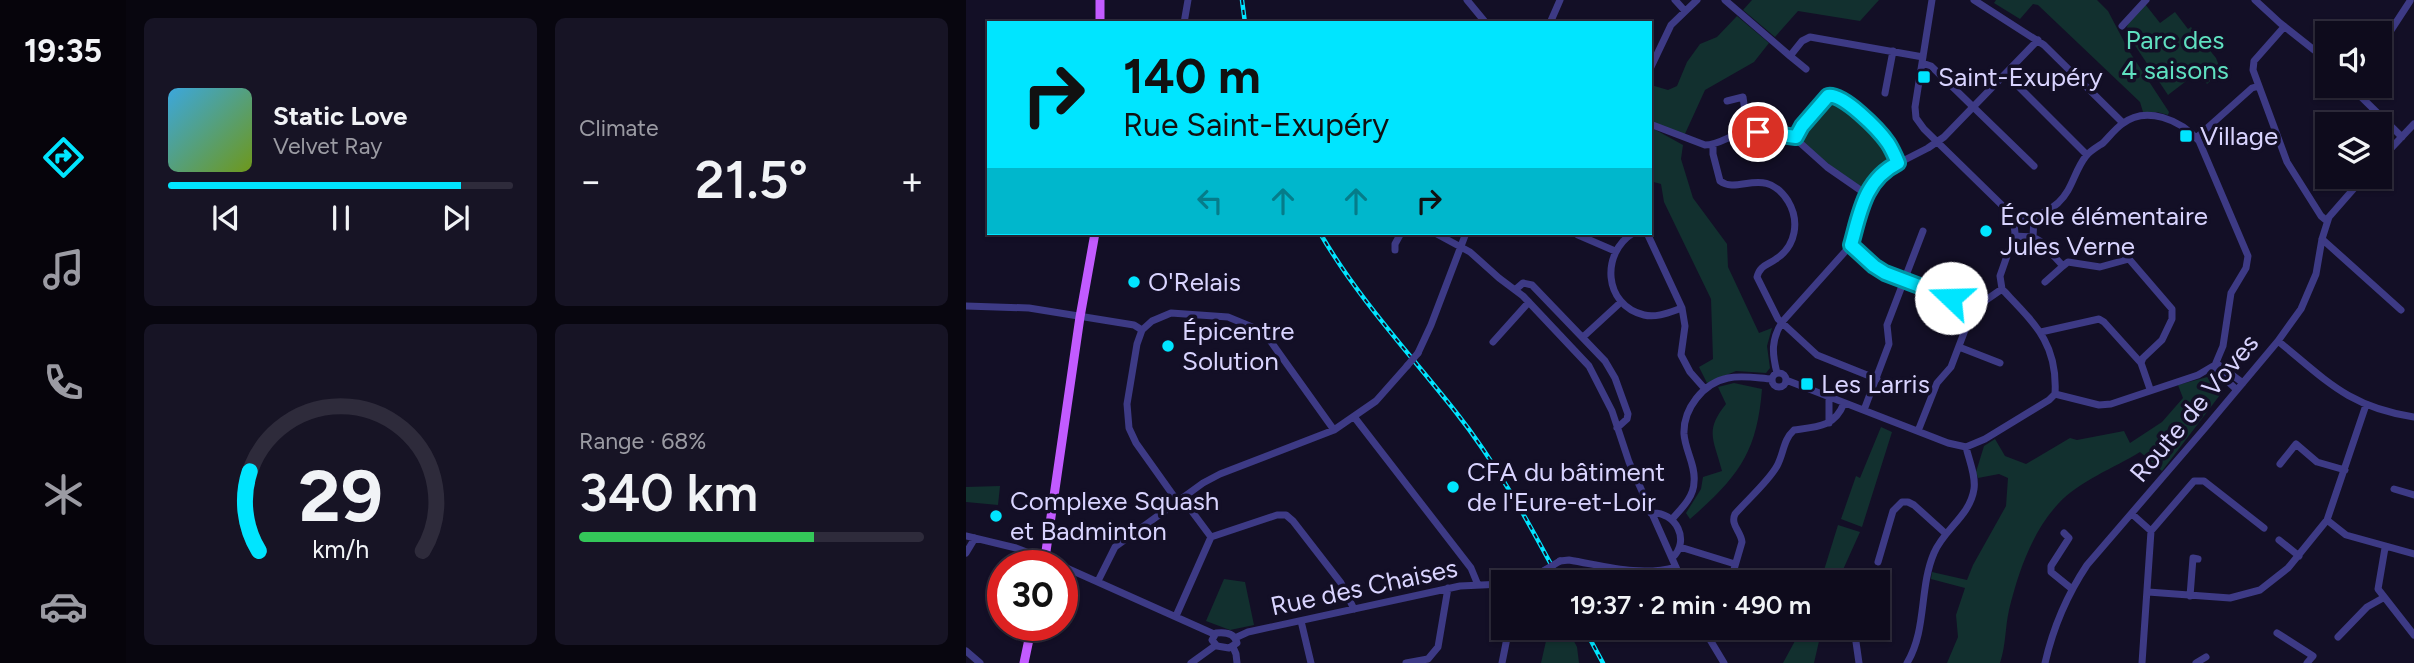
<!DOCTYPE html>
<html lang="en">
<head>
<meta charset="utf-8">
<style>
	body { margin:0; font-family:Figtree,sans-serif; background:#171425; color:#f1f3f6; height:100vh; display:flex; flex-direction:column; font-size:26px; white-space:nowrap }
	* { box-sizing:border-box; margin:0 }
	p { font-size:23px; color:#9b9ba3 }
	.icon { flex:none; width:38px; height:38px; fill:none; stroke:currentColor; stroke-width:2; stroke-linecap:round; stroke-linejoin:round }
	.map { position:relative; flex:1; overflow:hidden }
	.drawer { display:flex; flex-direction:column; gap:18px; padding:18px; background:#08060f; width:840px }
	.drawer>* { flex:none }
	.hud { position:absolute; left:21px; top:21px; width:665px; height:214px; border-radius:0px; box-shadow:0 2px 5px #0004,0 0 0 2px #2e2b3b; background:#00e5ff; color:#111; overflow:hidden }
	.buttons { position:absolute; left:1349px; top:21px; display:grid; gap:14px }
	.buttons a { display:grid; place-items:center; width:77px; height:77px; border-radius:0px; background:#0e0b1c; box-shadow:0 2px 5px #0004,0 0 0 2px #2e2b3b; font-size:35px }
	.speed { position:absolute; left:21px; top:550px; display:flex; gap:14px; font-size:35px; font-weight:700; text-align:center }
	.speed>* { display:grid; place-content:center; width:91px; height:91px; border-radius:50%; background:#0e0b1c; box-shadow:0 2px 5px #0004,0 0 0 2px #2e2b3b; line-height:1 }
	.speed .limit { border:10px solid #d22; background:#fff; color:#111 }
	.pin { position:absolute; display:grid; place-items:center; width:60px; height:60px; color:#fff; margin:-30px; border:4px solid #fff; border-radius:50%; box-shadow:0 2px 7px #0007 }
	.me { position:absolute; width:77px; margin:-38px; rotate:291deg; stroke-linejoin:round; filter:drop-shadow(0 0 5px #0008) }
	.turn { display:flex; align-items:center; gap:24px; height:147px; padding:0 21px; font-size:32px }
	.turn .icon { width:91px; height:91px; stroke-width:2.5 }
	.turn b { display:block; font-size:49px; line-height:60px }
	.lanes { display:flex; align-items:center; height:66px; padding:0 21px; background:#0003; justify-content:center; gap:35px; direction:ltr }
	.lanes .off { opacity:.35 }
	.big { font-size:52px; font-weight:600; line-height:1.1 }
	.drawer .widget { flex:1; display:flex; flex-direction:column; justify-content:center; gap:10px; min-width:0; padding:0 24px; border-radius:10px; background:#171425 }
	.drawer .dial { align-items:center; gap:0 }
	.dial svg { height:182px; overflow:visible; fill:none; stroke:#2e2b3b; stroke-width:7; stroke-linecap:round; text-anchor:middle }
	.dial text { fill:#f1f3f6; stroke:none }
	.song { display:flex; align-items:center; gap:21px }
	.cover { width:84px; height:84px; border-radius:10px; background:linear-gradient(135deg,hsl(200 70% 55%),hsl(80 70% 35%)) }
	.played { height:7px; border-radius:4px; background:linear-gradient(90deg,#00e5ff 85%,#2e2b3b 85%) }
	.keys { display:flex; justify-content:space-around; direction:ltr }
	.heat { display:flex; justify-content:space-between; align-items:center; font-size:38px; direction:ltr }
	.charge { height:10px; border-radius:5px; background:linear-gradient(90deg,#34c759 68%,#2e2b3b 0) }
	.drawer .tiles { flex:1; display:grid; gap:18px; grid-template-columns:repeat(2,1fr) }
	.trip { position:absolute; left:525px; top:570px; width:399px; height:70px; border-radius:0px; background:#0e0b1c; box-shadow:0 2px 5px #0004,0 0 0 2px #2e2b3b; font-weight:600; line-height:70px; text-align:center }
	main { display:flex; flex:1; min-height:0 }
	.tabs { display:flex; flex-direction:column; width:126px; justify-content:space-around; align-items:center; background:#06040b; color:#9b9ba3 }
	.tabs .icon { width:49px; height:49px }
	.tabs .current { color:#00e5ff }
	.tabs b { font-size:32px; color:#f1f3f6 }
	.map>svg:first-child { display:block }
	.green { fill:#12302f }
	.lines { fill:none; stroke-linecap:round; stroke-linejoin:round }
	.minor { stroke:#3d3a85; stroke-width:7 }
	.major { stroke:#c25bff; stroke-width:9 }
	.rail-casing { stroke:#00e5ff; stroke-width:4.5 }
	.rail { stroke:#130f26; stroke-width:2; stroke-dasharray:5; stroke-linecap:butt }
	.minor-bridge { stroke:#3d3a85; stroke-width:7 }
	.route-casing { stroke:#0095a6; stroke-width:18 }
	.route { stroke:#00e5ff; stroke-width:12 }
	.poi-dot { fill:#00e5ff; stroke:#130f26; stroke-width:2.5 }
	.labels { text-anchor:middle; stroke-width:7; stroke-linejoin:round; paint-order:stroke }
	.park-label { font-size:26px; fill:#5fe0c0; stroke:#130f26 }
	.poi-label { font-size:26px; fill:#d9d4ff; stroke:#130f26; text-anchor:start }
	.street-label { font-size:26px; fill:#d9d4ff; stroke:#130f26 }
</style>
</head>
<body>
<main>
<nav class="tabs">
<b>19:35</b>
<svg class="icon current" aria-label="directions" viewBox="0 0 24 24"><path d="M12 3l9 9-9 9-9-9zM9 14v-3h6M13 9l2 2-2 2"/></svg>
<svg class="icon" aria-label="music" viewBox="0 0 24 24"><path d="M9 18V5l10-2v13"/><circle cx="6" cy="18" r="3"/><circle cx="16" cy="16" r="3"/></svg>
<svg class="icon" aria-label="phone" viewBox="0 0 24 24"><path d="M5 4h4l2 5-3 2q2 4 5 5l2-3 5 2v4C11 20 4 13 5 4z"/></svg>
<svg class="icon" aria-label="climate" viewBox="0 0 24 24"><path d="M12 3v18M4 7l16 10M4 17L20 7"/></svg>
<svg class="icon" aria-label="car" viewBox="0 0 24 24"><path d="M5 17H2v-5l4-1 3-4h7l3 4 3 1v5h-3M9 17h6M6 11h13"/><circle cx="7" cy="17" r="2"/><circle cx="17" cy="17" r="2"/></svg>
</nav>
<section class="drawer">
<div class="tiles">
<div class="widget">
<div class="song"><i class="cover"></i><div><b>Static Love</b><p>Velvet Ray</p></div></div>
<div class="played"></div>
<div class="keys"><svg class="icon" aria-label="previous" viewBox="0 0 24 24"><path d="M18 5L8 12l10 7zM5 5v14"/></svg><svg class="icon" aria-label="pause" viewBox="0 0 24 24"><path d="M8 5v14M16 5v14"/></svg><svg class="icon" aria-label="next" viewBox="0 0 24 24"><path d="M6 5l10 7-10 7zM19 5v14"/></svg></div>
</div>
<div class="widget"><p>Climate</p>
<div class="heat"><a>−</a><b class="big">21.5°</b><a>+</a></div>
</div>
<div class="widget dial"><svg viewBox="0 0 100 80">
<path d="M14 69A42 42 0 1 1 86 69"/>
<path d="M14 69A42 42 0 0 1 10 34" stroke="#00e5ff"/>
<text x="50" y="56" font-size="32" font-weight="700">29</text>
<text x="50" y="72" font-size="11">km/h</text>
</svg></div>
<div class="widget"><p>Range · 68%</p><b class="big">340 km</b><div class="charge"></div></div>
</div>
</section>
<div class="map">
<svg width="1448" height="663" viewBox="0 0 1448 663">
	<rect width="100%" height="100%" fill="#130f26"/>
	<!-- green -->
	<path class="green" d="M786,0h127l-19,21 -62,-10 -23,26 -32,-27z
		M1030,0h101l11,11 21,40 40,61 -1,3 -11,-3h-14l-3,-10 -102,-97 -5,-1 -13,15 -26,-16z
		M1179,4l15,19 15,-11 13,17 3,-2 25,31 5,13 -14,13 -9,-12 -30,23 -42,-63c1,-12 11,-20 19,-28z
		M771,16l32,27 -15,19 -49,28 -21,46 -34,-14 1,-37 17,5 9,-4 10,-24 13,-18 17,-7z
		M868,97c23,14 52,38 59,64l-7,4 -18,22 -6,1 -31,-22 -31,-26v-6l27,-34z
		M688,129l29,16 -2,14 12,39 34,46 1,23 31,66 13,-5 -5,18 3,22 -4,5 -30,-2 -29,12 -8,-16 14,-8 -2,-60 -47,-97 -3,-18 -11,-3v-51z
		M1245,376l11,8 1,7 -61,80 -22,-19c-26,16 -61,29 -82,52 -26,28 -40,69 -49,106 -4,18 -3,35 -9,53h-53l11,-26 -2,-22 9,-27 -34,-9 1,-7 35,8 6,-15 33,-59 2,-28 -9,-4 -21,4 -2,-6 8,-26 11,-7 10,17 21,8 44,-26 7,2 47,-9 6,12 32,-21 21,-24 -5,-13z
		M768,383l28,6c-5,64 -24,88 -72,130l-4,-6 15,-24 2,-12 19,-6c-8,-31 -18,-40 4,-67l-8,-17z
		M915,427l11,5 -30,95 -21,-8 15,-43 4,2z
		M34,486l-2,19 -32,-3v-15z
		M872,525l22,7 -23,51h-17z
		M258,579l21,3 9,43 -24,5 -24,-9z
		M583,628h18l10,19 2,16h-38z
		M836,628h20l-8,35h-31z"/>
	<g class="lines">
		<!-- minor -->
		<path class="minor" d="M501,0l19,23
			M709,0l10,11
			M759,0l65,56 12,-15 8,-4 113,20
			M966,0l-17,107 1,11 8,11 89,87 2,17 -15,43 2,13c32,34 56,54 53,105
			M1008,0l70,45 79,78
			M1289,0l25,23 48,38
			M218,23l4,-23
			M584,23l10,-23
			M1156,26l24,-26
			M1318,27l-30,34 -1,9 34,92 34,54 6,5
			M1416,44l28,-43
			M824,56l16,13
			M956,63l9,3 103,100
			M684,69l21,-44 26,-25
			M1040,74l81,81
			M1384,86l52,51
			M919,93l8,-42
			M761,101l16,-4 5,35
			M684,124l55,21c14,0 25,-10 39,-13 16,-2 36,3 52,5
			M1230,138l56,-50 7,-2
			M747,145v9l7,27c18,14 45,-16 68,20 12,20 8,45 -12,58 -8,6 -16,6 -19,18l21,42 39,36 60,24
			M1414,160l34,-36
			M900,194l-39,-27 -29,-26 -1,-8 31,-37 6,-1 6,2c23,19 47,36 58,66
			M1048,219c18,-2 30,-4 44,-16 15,-14 16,-32 28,-47 4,-5 11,-9 17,-13 6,-6 12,-14 19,-19 24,-19 59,-4 77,17l49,115 -2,12 -15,25 -8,53 -8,19 -17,10 -87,29 -12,1 -44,-11
			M469,233l35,19 29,26 24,18 66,70 23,45 17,51 54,121
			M667,233c-32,20 -30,72 11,82 13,3 26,-3 38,-7
			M681,233l35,75 3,18 -4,29 9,17 15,17
			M612,235l37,16
			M1048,236l19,1
			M1067,237l7,4 23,25 5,-4 32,5 29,-8 43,50v10l-10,21 -19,18 -2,5 9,26
			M1067,237l1,-20
			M1356,239l79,71
			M885,245l34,28 88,36
			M429,250v-6l6,-11
			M1079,282l18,-16
			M549,290l8,-7 9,2 73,76 10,17 13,36 -1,5 -10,9
			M0,306l63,2 105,17 8,5
			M1075,332l58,-13 5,3 37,41
			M617,337l38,-35
			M1312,341c48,39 70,66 136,76
			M527,342l36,-40
			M993,347l41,16
			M452,353l13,-28 35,-92
			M1250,363l27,20
			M1246,367l25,23
			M806 380a7 7 0 1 1 14 0a7 7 0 1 1-14 0Z
			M811,373c-5,-20 -6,-33 5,-51l69,-77 15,-51 23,-26 39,-20 16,-11 94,-97
			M820,380l162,63 18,4 19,-8 64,-39 6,-6
			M898,410l25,-66 -2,-19 36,-94
			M389,418l116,150 7,17
			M863,423v-26
			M952,431l19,-48 14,-16 22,-58 29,-20
			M1314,464l16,-20 21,18 28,8
			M1428,489l20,6
			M212,502l-42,-59 -7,-15 -2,-24 10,-60 5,-14 10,-9 19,-8 57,4 29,12 12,10 65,91
			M685,513c25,-2 40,28 21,45
			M1166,514l19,17 43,-50h10l60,47
			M706,519c9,-10 22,-22 22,-37 2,-16 -9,-32 -10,-48 -1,-25 19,-51 44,-56 14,-3 29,0 44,1
			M1361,520l19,15 68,19
			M1098,533l5,5 -18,28v6l21,17
			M0,536l50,12 45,17
			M245,537l66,-22h9l7,6 48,62 13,26
			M1313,540l20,16
			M714,547l55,17
			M1419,548l-7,41 36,46
			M0,553l9,-15
			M594,561l9,-1c36,6 71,17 107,7
			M912,562l15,-51 9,-9h6l6,3 31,28
			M96,566l152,68
			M132,581l17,-34 88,-64 17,-9 114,-44 42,-29 31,-35
			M555,583l24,-13
			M764,583l12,-41c-1,-11 -12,-17 -7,-28 13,-15 33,-32 42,-48 7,-13 6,-26 17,-36 23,-3 41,-3 50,-27
			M1182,592l82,6 30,-8 28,-22 39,-48 39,-115
			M1224,596l3,-38 5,1
			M210,616l35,-79 -29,-39
			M335,621l10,42
			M737,628l21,35
			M888,628l5,35
			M250,633c9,-1 19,0 21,10l-8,5 -12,-2 -5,-6z
			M1311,633l36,23 -6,7
			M1372,637l29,-30 16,-9
			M269,638l13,-6 212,-46 43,-2
			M267,647l3,7 1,9
			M0,651l14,12
			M225,663l25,-18
			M440,663l22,-4 10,-12 10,-59
			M536,663l7,-35
			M941,663c20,-33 12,-75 27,-110 10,-24 36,-37 40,-64 2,-13 -5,-29 -8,-42
			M1079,663c8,-35 22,-68 42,-98l118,-137 73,-87 23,-32 15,-35 6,-35 7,-22 35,-40
			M1176,663l9,-132
			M1230,663l10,-6"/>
		<!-- major -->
		<path class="major" d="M134,0v23
			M78,565l36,-248 15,-84
			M58,663l8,-38"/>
		<!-- rail casing -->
		<g class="rail-casing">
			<path id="rail" d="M276,0l3,23
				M354,233c37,64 89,120 135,178 42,53 74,112 106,172
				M618,628l19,35"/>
		</g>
		<!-- rail -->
		<use href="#rail" class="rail"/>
		<!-- minor-bridge -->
		<path class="minor-bridge" d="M441,366l11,-13
			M579,570l15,-9"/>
	</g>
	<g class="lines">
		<!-- route casing -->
		<g class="route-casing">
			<path id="route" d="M792,132l38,5 6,-11 26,-30c15,-3 51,34 60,47 4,6 7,13 10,20 -34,17 -38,50 -47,82l23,21 11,7 66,25"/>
		</g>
		<!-- route -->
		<use href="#route" class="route"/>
	</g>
	<!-- markers -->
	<g class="poi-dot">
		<rect x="951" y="70" width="14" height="14" rx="3.5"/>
		<rect x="1213" y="129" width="14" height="14" rx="3.5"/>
		<circle cx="1020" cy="231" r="7"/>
		<circle cx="168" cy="282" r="7"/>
		<circle cx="202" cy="346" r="7"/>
		<rect x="834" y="377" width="14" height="14" rx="3.5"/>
		<circle cx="487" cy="487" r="7"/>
		<circle cx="30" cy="516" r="7"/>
	</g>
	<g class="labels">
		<!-- park labels -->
		<g class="park-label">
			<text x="1209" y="49">Parc des<tspan x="1209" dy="30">4 saisons</tspan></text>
		</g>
		<!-- poi labels -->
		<g class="poi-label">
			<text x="972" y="86">Saint-Exupéry</text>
			<text x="1234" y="145">Village</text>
			<text x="1034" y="225">École élémentaire<tspan x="1034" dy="30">Jules Verne</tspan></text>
			<text x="182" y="291">O'Relais</text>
			<text x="216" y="340">Épicentre<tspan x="216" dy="30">Solution</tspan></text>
			<text x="855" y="393">Les Larris</text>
			<text x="501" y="481">CFA du bâtiment<tspan x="501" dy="30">de l'Eure-et-Loir</tspan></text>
			<text x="44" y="510">Complexe Squash<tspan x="44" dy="30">et Badminton</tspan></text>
		</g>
		<!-- street labels -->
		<g class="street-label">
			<text transform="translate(1228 408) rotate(-50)" y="9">Route de Voves</text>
			<text transform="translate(398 587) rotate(-12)" y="9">Rue des Chaises</text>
		</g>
	</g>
</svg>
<div class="buttons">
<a><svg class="icon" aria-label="sound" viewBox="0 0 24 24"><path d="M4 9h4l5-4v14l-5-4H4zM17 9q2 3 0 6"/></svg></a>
<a><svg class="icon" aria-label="layers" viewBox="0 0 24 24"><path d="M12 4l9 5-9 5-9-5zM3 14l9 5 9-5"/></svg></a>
</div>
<div class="speed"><div class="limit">30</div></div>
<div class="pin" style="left:792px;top:132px;background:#d93025"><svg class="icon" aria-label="arrive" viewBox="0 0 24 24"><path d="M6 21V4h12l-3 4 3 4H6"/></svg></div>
<svg class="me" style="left:985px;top:298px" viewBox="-20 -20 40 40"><circle r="19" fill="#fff"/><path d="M0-13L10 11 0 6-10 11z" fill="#00e5ff"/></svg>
<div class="trip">19:37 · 2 min · 490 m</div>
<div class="hud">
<div class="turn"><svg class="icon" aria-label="right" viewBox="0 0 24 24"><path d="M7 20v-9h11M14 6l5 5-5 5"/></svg><div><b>140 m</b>Rue Saint-Exupéry</div></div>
<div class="lanes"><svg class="icon off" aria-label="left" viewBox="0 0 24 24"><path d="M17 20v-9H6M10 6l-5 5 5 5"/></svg><svg class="icon off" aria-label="ahead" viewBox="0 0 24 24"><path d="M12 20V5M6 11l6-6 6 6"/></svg><svg class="icon off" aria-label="ahead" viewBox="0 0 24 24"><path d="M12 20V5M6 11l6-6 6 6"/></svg><svg class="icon" aria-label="right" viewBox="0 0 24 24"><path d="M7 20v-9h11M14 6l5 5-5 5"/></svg></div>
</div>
</div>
</main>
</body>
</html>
